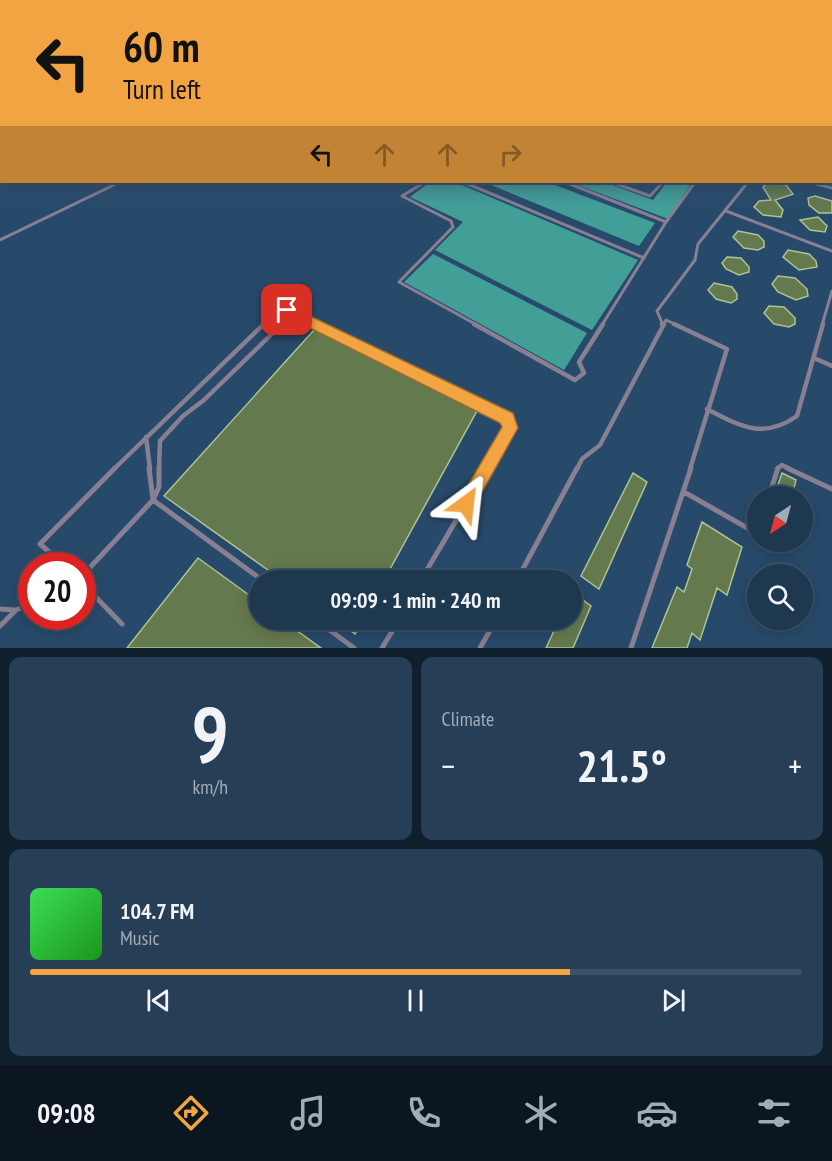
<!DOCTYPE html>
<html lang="en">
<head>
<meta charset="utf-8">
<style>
	body { margin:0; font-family:"PT Sans Narrow",sans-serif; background:#263f57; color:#f1f3f6; height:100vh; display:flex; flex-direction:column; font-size:22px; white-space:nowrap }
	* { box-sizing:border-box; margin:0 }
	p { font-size:20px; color:#a1acb7 }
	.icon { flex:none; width:33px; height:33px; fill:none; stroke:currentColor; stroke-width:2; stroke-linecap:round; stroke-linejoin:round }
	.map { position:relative; height:648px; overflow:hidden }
	.details { display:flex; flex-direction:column; gap:9px; padding:9px; background:#101f2c; flex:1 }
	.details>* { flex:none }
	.top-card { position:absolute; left:0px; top:0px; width:832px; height:183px; box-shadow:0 3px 15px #0003,0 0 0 2px #3c5267; background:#f3a442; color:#111; overflow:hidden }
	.needle { width:39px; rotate:216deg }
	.fabs { position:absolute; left:747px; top:486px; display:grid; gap:12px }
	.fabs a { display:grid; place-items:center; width:66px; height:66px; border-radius:50%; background:#1e3850; box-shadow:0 3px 15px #0003,0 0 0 2px #3c5267; font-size:30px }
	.speed { position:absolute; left:18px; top:552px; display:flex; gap:12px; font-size:30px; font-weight:700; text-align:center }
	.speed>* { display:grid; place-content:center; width:78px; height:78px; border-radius:50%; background:#1e3850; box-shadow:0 3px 15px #0003,0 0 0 2px #3c5267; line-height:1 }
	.speed .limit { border:9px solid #d22; background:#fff; color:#111 }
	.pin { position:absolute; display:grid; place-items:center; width:51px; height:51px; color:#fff; margin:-26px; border-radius:12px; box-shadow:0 3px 9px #0006 }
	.me { position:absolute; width:66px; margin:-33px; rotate:30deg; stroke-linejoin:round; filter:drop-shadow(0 0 4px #0008) }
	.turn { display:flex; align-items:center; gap:21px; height:126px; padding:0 24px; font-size:27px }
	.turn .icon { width:78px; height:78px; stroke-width:2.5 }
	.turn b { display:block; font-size:42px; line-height:51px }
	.lanes { display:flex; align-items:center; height:57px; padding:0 24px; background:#0003; justify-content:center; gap:30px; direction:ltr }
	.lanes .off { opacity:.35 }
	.big { font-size:45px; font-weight:700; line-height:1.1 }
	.details .card { flex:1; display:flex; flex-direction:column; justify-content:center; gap:9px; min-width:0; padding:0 21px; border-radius:12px; background:#263f57 }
	.details .dial { align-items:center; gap:0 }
	.dial b { font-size:78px; line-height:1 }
	.song { display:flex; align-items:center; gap:18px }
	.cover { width:72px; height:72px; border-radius:9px; background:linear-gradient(135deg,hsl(130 70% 55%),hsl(120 70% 35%)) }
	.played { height:6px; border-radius:3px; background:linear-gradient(90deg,#f3a442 70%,#3c5267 70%) }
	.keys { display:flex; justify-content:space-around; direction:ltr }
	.heat { display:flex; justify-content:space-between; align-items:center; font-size:33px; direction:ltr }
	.details .tiles { flex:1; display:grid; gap:9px; grid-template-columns:1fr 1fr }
	.card:last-child { grid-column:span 2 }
	.trip { position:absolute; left:249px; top:570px; width:333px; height:60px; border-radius:30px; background:#1e3850; box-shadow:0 3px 15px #0003,0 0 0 2px #3c5267; font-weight:700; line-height:60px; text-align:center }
	.dock { display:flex; height:96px; justify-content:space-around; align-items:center; background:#0c1620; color:#a1acb7 }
	.dock .icon { width:42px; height:42px }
	.dock .active { color:#f3a442 }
	.dock b { font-size:27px; color:#f1f3f6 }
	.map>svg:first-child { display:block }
	.water { fill:#429f98 }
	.building { fill:#65794e; stroke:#adc295; stroke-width:1.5 }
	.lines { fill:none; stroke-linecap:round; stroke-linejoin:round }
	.service-far2 { stroke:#887f92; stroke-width:3 }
	.service-far1 { stroke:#887f92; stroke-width:4.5 }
	.service { stroke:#887f92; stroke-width:5 }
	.route { fill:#f3a442; stroke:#9e6b2b; stroke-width:1.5 }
</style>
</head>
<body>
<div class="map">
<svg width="832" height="648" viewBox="0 0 832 648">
	<rect width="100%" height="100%" fill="#284a6a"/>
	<!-- water -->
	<path class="water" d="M430,182h25l183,78 -46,70 -157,-80 28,-28 -53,-25z
		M484,182h63l108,41 -16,23z
		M570,182h34l49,18 14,-18h25l-24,37z
		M433,254l154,79 -23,37 -160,-88z"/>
	<!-- building -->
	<path class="building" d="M768,182l18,3 7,9 -18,6 8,10 -2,7 -18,-2 -9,-8 5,-6 12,-1 -8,-13z
		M815,196l17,5v12h-13l-10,-8 -1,-7z
		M818,217l9,9 -2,6 -15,-2 -10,-10z
		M738,231l20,4 6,6v6l-6,3 -14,-2 -11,-11z
		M788,250l21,4 7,7 1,6 -18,3 -16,-13z
		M727,257l14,1 8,9v5l-10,3 -13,-6 -4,-6z
		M778,276l17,2 12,11 1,7 -12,4 -18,-8 -6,-8z
		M714,283l18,4 5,7v5l-6,4 -15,-4 -8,-9z
		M769,306l15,1 11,11v6l-6,3 -15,-3 -10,-11z
		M315,329l163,80 -94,171h-102l-118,-84z
		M633,473l14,9 -48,107 -18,-13z
		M782,473l14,7 -4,16h-18z
		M702,522l40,25 -15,48 -10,-7 -17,52 -8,-7 -5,15h-35l25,-61 7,5 8,-23 -5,-4z
		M198,558l62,45v17h22l39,28h-194z
		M572,592l19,14 -18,42h-27l13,-28h13z
		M336,620h27l-8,14z"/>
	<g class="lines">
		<!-- service-far2 -->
		<path class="service-far2" d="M425,182l-23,14 49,25 2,6 -54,55 78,43
			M463,182l181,76
			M565,182l101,40 -64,103
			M611,182l39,14 13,-14
			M808,182l24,6
			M726,211l106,40
			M666,222l29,-40
			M0,240l120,-58
			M280,315l7,-5 31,15
			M262,325l14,-13 8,5 1,4 -4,4
			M663,325l-6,-14 38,-51 3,-16 50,-62
			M663,325l3,-5 11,5
			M822,325l10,-34"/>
		<!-- service-far1 -->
		<path class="service-far1" d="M315,324l192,94 3,10 -24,41
			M474,324l101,56 9,-7 -5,-11 24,-38
			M662,324l1,2
			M674,324l53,25 -37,120
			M814,358l18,8
			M707,409c33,17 56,31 90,7l26,-92
			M146,437l4,32
			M114,469l150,-145
			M159,469l1,-28 23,-25 21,-16 78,-76
			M577,469l5,-10 18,-14 64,-121
			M777,469l5,-4 8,4"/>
		<!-- service -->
		<path class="service" d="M149,468l4,32 109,80
			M787,468l45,21
			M684,492l74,42
			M769,496l9,-28
			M51,566l5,-8 -16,-14 75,-76
			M82,576l71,-76 6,-13v-19
			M421,580l66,-112
			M517,580l60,-112
			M82,583l40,41
			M0,609l15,1
			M316,620l38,28
			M0,626l16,-16 16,-7
			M382,648l17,-28
			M480,648l16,-28
			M631,648l60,-180"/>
	</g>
	<!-- sky -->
	<linearGradient id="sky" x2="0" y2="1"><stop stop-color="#16293a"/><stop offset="0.56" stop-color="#426081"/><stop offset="1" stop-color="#426081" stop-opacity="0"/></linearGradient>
	<rect width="832" height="208" fill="url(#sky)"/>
	<!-- route -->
	<path class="route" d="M287,305l226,108 5,15 -46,82 -6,3 -7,-3 -2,-6 45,-77 -2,-4 -218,-109 -2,-4z"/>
</svg>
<div class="fabs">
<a><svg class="needle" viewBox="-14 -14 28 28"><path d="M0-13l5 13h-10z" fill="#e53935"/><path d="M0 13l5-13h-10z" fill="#a1acb7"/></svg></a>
<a><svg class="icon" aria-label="search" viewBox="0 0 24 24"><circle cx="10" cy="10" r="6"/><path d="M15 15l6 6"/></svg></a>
</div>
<div class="speed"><div class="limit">20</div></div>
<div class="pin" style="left:287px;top:310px;background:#d93025"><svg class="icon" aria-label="arrive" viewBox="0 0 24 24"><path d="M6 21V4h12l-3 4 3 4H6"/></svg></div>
<svg class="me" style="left:466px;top:504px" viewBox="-20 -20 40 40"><path d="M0-17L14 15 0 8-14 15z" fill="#f3a442" stroke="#fff" stroke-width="4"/></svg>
<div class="trip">09:09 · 1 min · 240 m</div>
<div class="top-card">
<div class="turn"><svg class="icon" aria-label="left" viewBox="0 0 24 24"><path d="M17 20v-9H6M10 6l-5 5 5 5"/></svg><div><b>60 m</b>Turn left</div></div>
<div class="lanes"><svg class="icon" aria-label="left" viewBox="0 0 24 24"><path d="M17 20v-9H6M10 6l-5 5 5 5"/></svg><svg class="icon off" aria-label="ahead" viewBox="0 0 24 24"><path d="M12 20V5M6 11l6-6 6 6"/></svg><svg class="icon off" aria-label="ahead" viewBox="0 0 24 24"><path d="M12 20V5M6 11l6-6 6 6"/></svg><svg class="icon off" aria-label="right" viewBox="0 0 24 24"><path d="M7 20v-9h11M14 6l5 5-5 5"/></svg></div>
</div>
</div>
<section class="details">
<div class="tiles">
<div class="card dial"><b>9</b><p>km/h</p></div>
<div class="card"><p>Climate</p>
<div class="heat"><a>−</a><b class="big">21.5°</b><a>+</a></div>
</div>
<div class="card">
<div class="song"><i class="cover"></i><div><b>104.7 FM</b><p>Music</p></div></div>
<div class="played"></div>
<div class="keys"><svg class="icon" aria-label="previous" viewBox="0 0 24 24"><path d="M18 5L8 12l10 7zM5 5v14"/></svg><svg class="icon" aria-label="pause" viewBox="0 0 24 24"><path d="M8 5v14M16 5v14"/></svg><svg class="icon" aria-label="next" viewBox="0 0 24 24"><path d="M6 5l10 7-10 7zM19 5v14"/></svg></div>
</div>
</div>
</section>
<nav class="dock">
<b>09:08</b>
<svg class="icon active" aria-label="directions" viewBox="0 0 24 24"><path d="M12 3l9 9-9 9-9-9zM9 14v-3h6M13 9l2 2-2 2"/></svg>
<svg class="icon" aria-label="music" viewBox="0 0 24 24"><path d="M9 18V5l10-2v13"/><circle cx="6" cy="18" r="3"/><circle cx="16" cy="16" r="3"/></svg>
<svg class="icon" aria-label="phone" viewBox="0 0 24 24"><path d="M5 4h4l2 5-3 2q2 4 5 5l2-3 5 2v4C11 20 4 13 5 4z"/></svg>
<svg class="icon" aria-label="climate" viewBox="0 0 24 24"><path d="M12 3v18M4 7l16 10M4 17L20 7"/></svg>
<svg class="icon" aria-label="car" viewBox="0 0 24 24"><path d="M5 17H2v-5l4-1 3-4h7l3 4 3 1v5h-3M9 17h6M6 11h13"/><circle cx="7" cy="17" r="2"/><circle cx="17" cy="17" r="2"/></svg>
<svg class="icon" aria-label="filters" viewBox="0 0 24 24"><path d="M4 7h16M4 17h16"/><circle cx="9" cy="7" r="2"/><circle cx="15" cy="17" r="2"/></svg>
</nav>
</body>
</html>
